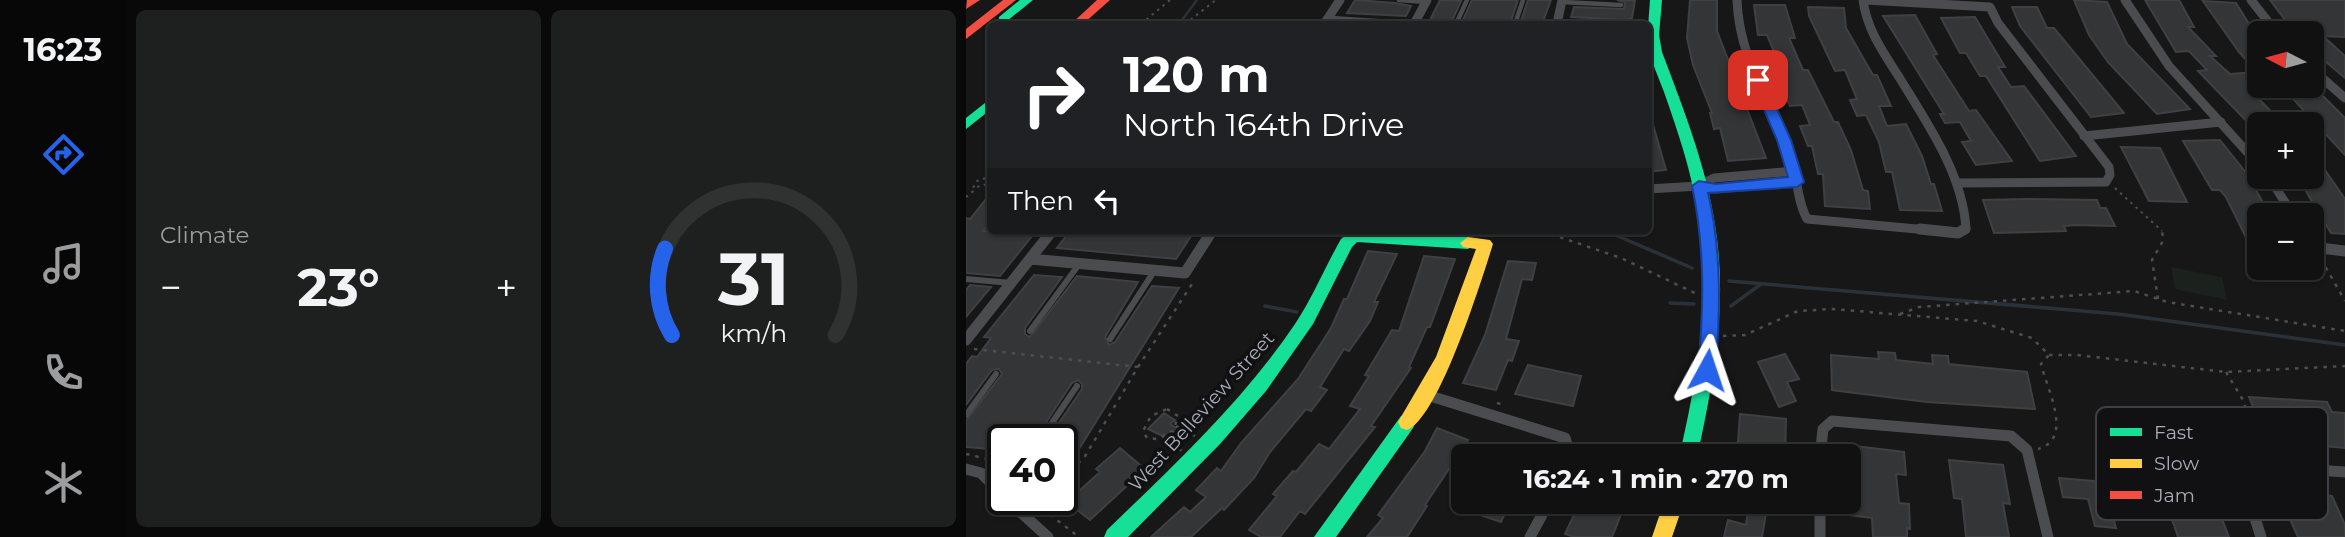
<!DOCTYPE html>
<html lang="en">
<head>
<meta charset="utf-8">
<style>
	body { margin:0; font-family:Montserrat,sans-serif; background:#1e1f1f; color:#f1f3f6; height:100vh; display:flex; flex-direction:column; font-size:26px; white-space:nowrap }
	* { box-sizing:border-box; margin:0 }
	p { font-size:23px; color:#9c9d9f }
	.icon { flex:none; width:38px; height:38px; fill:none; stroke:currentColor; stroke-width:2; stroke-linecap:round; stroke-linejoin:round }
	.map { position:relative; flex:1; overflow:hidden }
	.drawer { display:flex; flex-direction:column; gap:10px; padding:10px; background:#090909; width:840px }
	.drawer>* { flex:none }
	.hud { position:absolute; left:21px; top:21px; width:665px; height:214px; border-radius:10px; box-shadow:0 2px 5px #0004,0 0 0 2px #303131; background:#202124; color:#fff; overflow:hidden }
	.needle { width:46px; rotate:276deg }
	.tools { position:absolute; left:1281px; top:21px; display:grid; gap:14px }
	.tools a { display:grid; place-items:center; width:77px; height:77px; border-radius:10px; background:#111; box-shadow:0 2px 5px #0004,0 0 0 2px #303131; font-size:35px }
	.speed { position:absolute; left:21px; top:424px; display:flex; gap:14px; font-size:35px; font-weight:700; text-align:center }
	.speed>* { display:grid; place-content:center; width:91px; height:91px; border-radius:50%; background:#111; box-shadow:0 2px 5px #0004,0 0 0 2px #303131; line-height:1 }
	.speed .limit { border:4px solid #111; border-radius:10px; background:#fff; color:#111 }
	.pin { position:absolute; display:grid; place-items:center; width:60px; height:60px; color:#fff; margin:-30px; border-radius:14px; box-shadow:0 4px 10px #0006 }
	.me { position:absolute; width:77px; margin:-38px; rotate:5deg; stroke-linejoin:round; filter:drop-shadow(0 0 5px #0008) }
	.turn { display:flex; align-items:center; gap:24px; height:147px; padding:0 21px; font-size:32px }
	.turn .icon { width:91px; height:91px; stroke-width:2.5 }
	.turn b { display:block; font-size:49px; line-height:60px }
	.then { display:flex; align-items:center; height:66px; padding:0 21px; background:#0003; gap:14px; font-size:26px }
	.big { font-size:52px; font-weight:700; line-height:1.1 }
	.drawer .tile { flex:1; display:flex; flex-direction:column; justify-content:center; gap:10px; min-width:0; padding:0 24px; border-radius:10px; background:#1e1f1f }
	.drawer .dial { align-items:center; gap:0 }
	.dial svg { height:182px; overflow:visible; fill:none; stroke:#303131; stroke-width:7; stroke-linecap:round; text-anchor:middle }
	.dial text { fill:#f1f3f6; stroke:none }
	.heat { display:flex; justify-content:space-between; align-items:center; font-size:38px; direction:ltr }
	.drawer .tiles { flex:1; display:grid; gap:10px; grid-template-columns:repeat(2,1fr) }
	.trip { position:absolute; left:485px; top:444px; width:410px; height:70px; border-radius:10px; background:#111; box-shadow:0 2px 5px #0004,0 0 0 2px #303131; font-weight:700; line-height:70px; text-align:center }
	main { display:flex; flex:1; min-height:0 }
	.dock { display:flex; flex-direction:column; width:126px; justify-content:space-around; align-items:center; background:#070707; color:#9c9d9f }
	.dock .icon { width:49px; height:49px }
	.dock .on { color:#2563eb }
	.dock b { font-size:32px; color:#f1f3f6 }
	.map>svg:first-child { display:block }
	.green { fill:#1b211c }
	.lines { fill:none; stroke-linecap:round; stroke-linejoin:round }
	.stream-far1 { stroke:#2a3239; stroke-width:2.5 }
	.stream { stroke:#2a3239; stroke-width:3.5 }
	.building { fill:#343537; stroke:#3f4043; stroke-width:2 }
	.path-far1 { stroke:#4d4e52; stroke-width:2; stroke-dasharray:2.5 4.5; stroke-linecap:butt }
	.path { stroke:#4d4e52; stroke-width:2.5; stroke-dasharray:3.5 6; stroke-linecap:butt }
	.lane-far1 { stroke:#4b4c50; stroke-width:4.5 }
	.lane { stroke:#4b4c50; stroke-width:6 }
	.street-far1 { stroke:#4b4c50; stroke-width:9 }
	.street { stroke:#4b4c50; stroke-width:11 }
	.fast { fill:#16e098; fill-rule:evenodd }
	.slow { fill:#ffcf43; fill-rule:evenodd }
	.jam { fill:#f24e42; fill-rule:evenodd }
	.route { fill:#2563eb; stroke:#184099; stroke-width:2 }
	.labels { text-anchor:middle; stroke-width:7; stroke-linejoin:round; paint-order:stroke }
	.street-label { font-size:19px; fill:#a8adb8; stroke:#111113 }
	.key { fill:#111113; stroke:#3e4045; stroke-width:2 }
	.key-label { font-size:19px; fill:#a8adb8 }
</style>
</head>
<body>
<main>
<nav class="dock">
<b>16:23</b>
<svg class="icon on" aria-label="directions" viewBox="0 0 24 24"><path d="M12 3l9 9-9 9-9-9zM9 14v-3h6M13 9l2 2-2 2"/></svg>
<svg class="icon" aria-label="music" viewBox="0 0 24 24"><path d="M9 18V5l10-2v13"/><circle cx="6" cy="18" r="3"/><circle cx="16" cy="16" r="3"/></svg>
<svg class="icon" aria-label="phone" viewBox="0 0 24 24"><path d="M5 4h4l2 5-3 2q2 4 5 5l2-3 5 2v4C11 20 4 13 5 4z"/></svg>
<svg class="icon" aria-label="climate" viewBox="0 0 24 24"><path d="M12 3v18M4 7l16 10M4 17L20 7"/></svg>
</nav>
<section class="drawer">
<div class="tiles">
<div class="tile"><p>Climate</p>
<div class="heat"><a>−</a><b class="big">23°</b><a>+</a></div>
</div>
<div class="tile dial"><svg viewBox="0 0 100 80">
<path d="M14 69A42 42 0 1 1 86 69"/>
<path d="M14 69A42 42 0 0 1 11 31" stroke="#2563eb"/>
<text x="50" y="56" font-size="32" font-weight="700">31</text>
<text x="50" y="72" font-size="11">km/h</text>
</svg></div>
</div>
</section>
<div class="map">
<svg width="1379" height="537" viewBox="0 0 1379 537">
	<rect width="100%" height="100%" fill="#171717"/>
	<!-- green -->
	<path class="green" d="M1205,267l51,10 5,23 -52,-11z"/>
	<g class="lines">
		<!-- stream-far1 -->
		<path class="stream-far1" d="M213,24l18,-24"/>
		<!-- stream -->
		<path class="stream" d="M640,231l86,37
			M763,281l389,33 227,31
			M704,303l24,1
			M299,306l32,6
			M765,306l30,-22"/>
	</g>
	<!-- building -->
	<path class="building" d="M389,0l40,3 16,3 -5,10 -59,-3z
		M474,0l21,1 -9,20 -22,-1z
		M506,0h46l-8,24 -48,-2z
		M562,0h23l-9,24h-22z
		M651,0h18l-3,18 -6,2 -55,-3 3,-10 50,2 1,-7z
		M724,0h27v31l49,127 -38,3 -8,-33 -6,1 -4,-16h2l-19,-48 -6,-27z
		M1108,0l33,2 20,42 63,65 -33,5 -49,-52 -19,-27z
		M1179,0h34l15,27h-6l28,29h-6l20,18 27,-2 -18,-20 -36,-51 33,2 23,37v59l24,25h-24v10l-61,-63 9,-1 -18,-19 -13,1z
		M1304,0h75v37l-22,-1 22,20v22l-33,-28v-17h-17z
		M788,5h31l10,33h-6l14,32h5l26,52h4l13,28 12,40 5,1 2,18 -45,-3 -2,-32h-5l-6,-28h-4l-8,-20 10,-1 -8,-20 -12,1 -23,-52h8l-8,-19h-9z
		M842,7l36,1 2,20 27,47h4l14,31h-12l8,20 19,-2 16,32 9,28h3l8,27 -42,-1 -8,-38h-6l-7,-30 -13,-27 -9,1 -7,-16 7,-1 -12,-29 -10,1 -26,-55z
		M1046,7h25l10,21h7l70,85 -33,4 -71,-91z
		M949,15l22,39 -4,1 36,56 7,-1 36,51 -36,4 -14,-23 9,-1 -11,-19 -15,1 -5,-9h4l-61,-98z
		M1009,17l30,50h-7l13,20 13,-1 52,70 -36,5 -54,-85h-6l-14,-23h-6l-19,-35z
		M1315,86h26l10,9h5l23,23v37z
		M682,121h4l14,49 -18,2z
		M1254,140l27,34 23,41h-11v49l-33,-67 -6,-7h-8l-29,-49z
		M1155,147l39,1 27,54 -38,-1z
		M1346,151l33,48v35l-14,-1 -33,-55h14z
		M24,194v28l-7,9h53l-36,45 -34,-3v-55l4,1z
		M1061,199l70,1 3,8h6l9,18 -41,-1 -10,1 2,5 -72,2 -11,-33z
		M104,231h72l49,5 -15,23 -119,-11z
		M402,251l29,3 -23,48h4l-8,19 -21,30 -5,-2 -24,38 7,3 -16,21 -5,-2 -36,43 -16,26 -30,32 -2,-2 -31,29h-40l33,-30 6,5 16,-15 -10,-7 21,-22 4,3 20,-28 57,-64 33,-51 13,-29h3z
		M458,256l31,3 -25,68h-3l-18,40 2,1 -40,58 4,1 -70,87 -5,-3 -20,26h-19l-12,-7 28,-34 -4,-2 20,-23 3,1 23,-28 10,5 31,-40 -10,-3 19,-30 -4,-1 27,-45 7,1z
		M542,261l28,2 -4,17 -10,-1 -16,60 13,2 -7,20 -4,-1 -12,30 -33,-7 22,-48z
		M68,275l28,2 -37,51v6l5,3 47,-61 61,6 -33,55 4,8 6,-3 37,-56 27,2 -108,174 -9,-1v-22h-14l34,-50v-5l-4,-4 -6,3 -37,56h-32v15l-14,-2 2,-3 -25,-2v-26l36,-47 -3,-5 -7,1 -26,35v-41l6,-8 5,1 14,-19 -7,-1z
		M4,285l21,2 -25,30v-27z
		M912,352l17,1 1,7 37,4 -1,-9 16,1 1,8 78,8 8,37 -108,-7 -95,-12 -1,-35 48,4z
		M819,354l14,25 -12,3 9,19 -17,6 -21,-45z
		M562,365l53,11 -8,30 -58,-12z
		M1283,397l78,5 5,10 13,1v35l-31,-3 -3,-6 -45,-4z
		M198,413l11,7 -5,4 14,9 -9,9 -27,-13z
		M774,414l46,5 -1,38 -41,-3 1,-11 -7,-1z
		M471,428l31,12 -43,65 2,1 -20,31h-40l16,-19 -5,-3 47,-64z
		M640,445l31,8v4h-34z
		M889,446l49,6 2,23 -10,-1 3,29 10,1 1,25 -3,-1v9h-34l-1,-19 -23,-3v-18l8,1z
		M154,448l25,21 -55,51 -23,-18 33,-30 -4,-3z
		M983,460l54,5 7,39 -7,-1 6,34h-43l-4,-38 -8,-1z
		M1186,461l45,4 15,43 6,1 11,28h-51z
		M1093,478l58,5 10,35 -14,-1 3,11 -21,-2 -7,-27 -25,-2z
		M1311,491l55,5 13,29v12h-47z
		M516,502h28l-9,20 -24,-8z
		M614,502h46l-14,35h-38l-9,-3z
		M783,502h19l-6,35h-38l4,-17 18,5z"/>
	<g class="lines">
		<!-- path-far1 -->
		<path class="path-far1" d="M175,24l29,-24
			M219,24l31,-24
			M20,178l1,6 -14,4 4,-7z
			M20,178l4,-5
			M1149,188l47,43
			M0,197l10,-8"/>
		<!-- path -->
		<path class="path" d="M576,231l79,27 76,36
			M1355,259l24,42
			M1192,299l-6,-39 11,-19 -1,-12
			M934,314l19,-7 215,-16 33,11 178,29
			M757,336l22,-1 53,-24 34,-2 145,12 55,17 17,17 -8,9c6,25 33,75 -3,85
			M8,349l164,18 -54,91 -22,20
			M1083,355h28l149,17 119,-6
			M172,367l54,-83
			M1260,372l17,28 17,53
			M531,403l8,2
			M201,409l11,7 -5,15 -16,8 -10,-1 -4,-7 8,-15z
			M210,426l19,10
			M197,438l19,13
			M210,447l13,-14
			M0,454l26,6 11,9
			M65,499l4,4 5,-4
			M69,503l44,34"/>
		<!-- lane-far1 -->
		<path class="lane-far1" d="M433,0l27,2
			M596,2l59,3
			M490,24l11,-24
			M549,24l8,-24"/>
		<!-- lane -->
		<path class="lane" d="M0,279l45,4
			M64,331l50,-68
			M144,339l45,-69
			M0,415l30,-41
			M75,439l36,-53"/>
		<!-- street-far1 -->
		<path class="street-far1" d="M771,0c2,60 36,107 55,162 6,19 5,39 15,57l132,12
			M897,0c4,30 20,52 36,77 28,46 64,97 67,152l-4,2
			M899,0l125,7 8,16 111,144 1,8 -4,7 -149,1
			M1159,0l44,66 90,99
			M1285,0l26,33
			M361,20l60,4
			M358,24l16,-24
			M448,24l13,-24
			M591,24l5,-24
			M1346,69l33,29
			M1118,136l137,-14
			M1303,177l24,38
			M733,186l15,-8 80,-7
			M682,189l51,-3 17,3 81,-7"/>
		<!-- street -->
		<path class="street" d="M954,229l38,4 7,-4
			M1346,247l33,4
			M64,259l155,14 27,-42
			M0,340l86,-109
			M461,395l138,43 6,19
			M854,457l3,-28 9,-8 179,15 16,14 21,87
			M0,469l15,4 22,22
			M40,499l42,38
			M854,502v35
			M564,537l19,-35
			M1295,537l-21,-66 10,-6 95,7"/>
		<!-- fast -->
		<path class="fast" d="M54,0h13l-26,21h-8v-4z
			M684,0h12l-3,35 3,17c21,56 44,113 53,173 13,78 -1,156 -18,232h-18c22,-93 35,-184 12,-278 -7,-30 -17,-58 -27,-87 -5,-14 -13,-30 -15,-45 -2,-16 0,-31 1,-47z
			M24,99v11l-24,19v-11z
			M401,231l101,6 8,6 -8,6 -111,-7 -5,5 -39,77 -47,67 -46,53 -92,93h-24l3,-7c67,-65 136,-129 188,-206 18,-27 30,-57 46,-85l10,-8z
			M441,414l6,2 3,6 -3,6 -77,109h-22l87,-121z"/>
		<!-- slow -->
		<path class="slow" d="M502,237l22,3 3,4c-11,35 -54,174 -86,186l-6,-2 -3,-6 38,-65 40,-108 -13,-2 -3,-4z
			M698,502h20l-12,35h-20z"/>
		<!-- jam -->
		<path class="jam" d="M14,0l-14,9 1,-9z
			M37,0h13l-50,39v-10z
			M131,0h13l-27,24h-12z"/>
	</g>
	<!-- route -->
	<path class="route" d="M792,76l6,4 27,60 13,42 -7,5 -89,6c14,58 12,118 8,177l-9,8 -9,-8c6,-62 7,-123 -6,-184l7,-5 17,3 72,-7 -11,-37 -26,-60z"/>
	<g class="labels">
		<!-- street labels -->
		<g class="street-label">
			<text transform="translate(235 411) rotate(-48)" y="7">West Belleview Street</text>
		</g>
	</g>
	<!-- legend -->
	<rect x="1130" y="407" width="232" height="113" rx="10" class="key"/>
	<rect x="1144" y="428" width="32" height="8" fill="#16e098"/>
	<rect x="1144" y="459" width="32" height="9" fill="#ffcf43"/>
	<rect x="1144" y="491" width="32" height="8" fill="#f24e42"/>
	<g class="key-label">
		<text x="1188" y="439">Fast</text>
		<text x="1188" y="470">Slow</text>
		<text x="1188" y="502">Jam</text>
	</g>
</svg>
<div class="tools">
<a><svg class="needle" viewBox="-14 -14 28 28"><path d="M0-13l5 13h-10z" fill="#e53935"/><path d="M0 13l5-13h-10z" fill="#9c9d9f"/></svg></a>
<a>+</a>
<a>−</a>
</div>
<div class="speed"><div class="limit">40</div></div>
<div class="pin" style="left:792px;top:80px;background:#d93025"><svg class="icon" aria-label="arrive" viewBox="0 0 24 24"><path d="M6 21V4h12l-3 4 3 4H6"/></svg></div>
<svg class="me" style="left:741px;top:370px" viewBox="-20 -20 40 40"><path d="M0-17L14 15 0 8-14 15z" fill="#2563eb" stroke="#fff" stroke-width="4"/></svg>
<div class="trip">16:24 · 1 min · 270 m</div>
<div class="hud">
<div class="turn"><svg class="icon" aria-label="right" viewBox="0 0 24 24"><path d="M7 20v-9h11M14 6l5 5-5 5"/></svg><div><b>120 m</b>North 164th Drive</div></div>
<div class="then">Then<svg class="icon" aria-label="left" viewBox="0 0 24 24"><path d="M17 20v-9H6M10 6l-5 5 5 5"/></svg></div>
</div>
</div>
</main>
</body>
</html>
